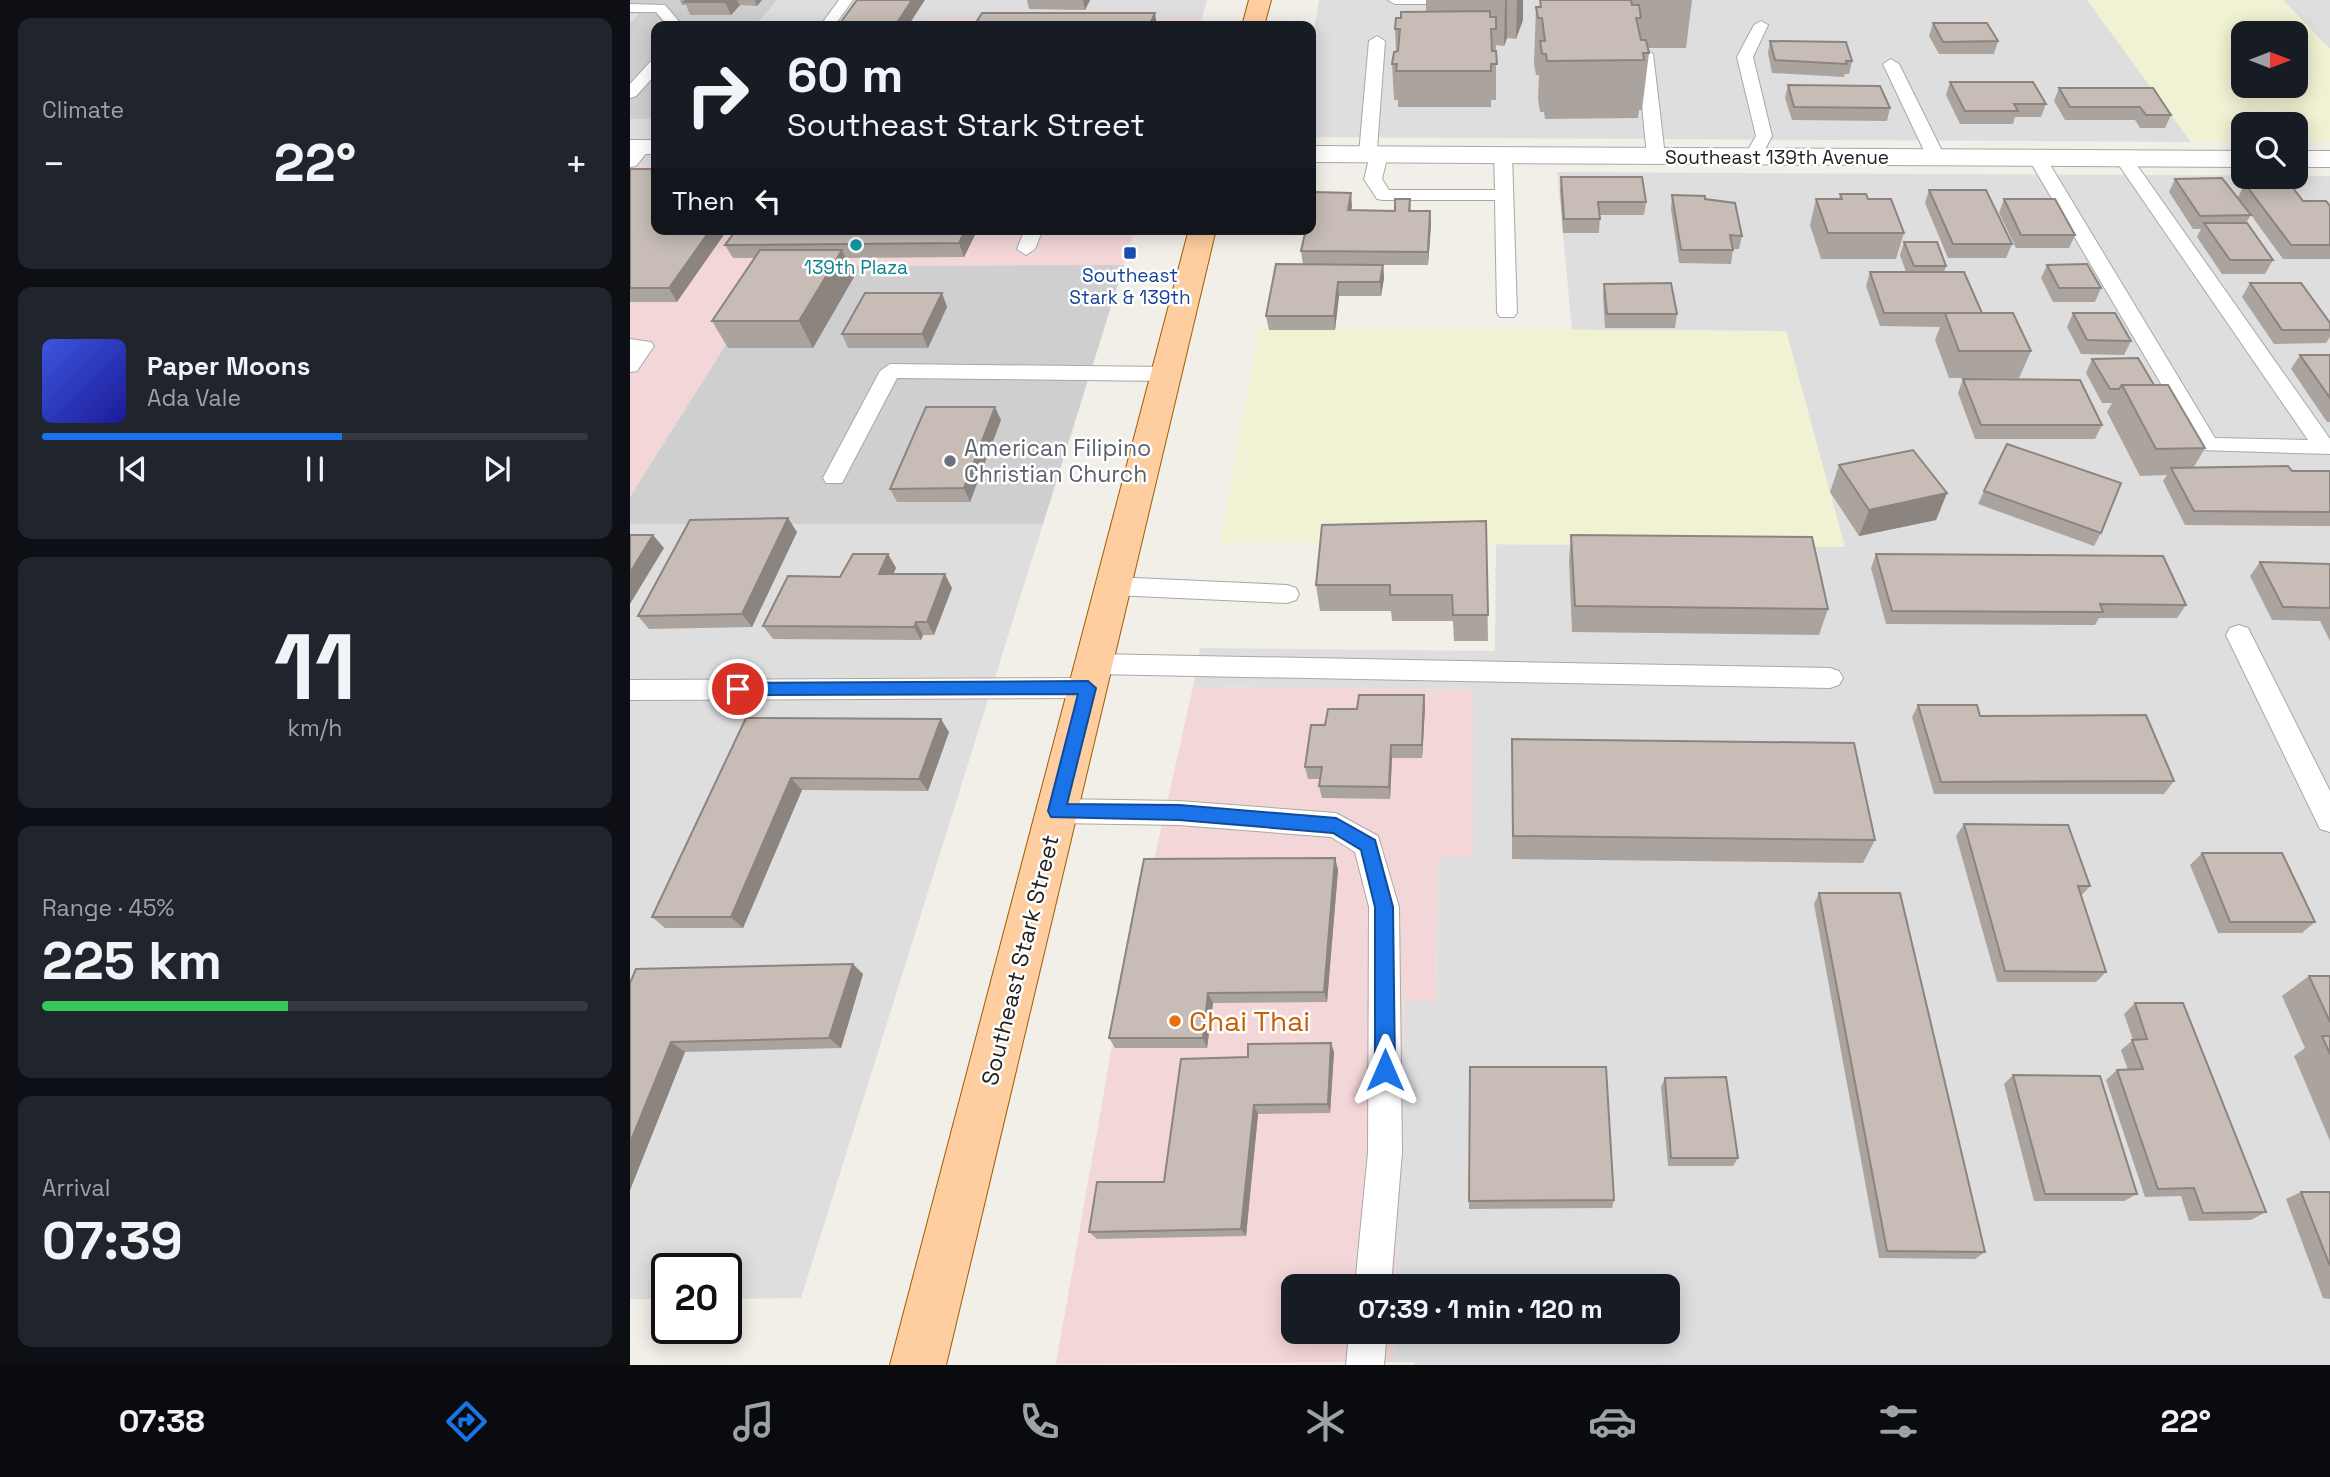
<!DOCTYPE html>
<html lang="en">
<head>
<meta charset="utf-8">
<style>
	body { margin:0; font-family:"Space Grotesk",sans-serif; background:#20242c; color:#f1f3f6; height:100vh; display:flex; flex-direction:column; font-size:26px; white-space:nowrap }
	* { box-sizing:border-box; margin:0 }
	p { font-size:23px; color:#9ea1a6 }
	.icon { flex:none; width:38px; height:38px; fill:none; stroke:currentColor; stroke-width:2; stroke-linecap:round; stroke-linejoin:round }
	.map { position:relative; flex:1; overflow:hidden }
	.drawer { display:flex; flex-direction:column; gap:18px; padding:18px; background:#0d0f14; width:630px }
	.drawer>* { flex:none }
	.banner { position:absolute; left:21px; top:21px; width:665px; height:214px; border-radius:14px; box-shadow:0 4px 18px #0003; background:#171b24; color:#f1f3f6; overflow:hidden }
	.needle { width:46px; rotate:90deg }
	.fabs { position:absolute; left:1601px; top:21px; display:grid; gap:14px }
	.fabs a { display:grid; place-items:center; width:77px; height:77px; border-radius:14px; background:#171b24; box-shadow:0 4px 18px #0003; font-size:35px }
	.speed { position:absolute; left:21px; top:1253px; display:flex; gap:14px; font-size:35px; font-weight:700; text-align:center }
	.speed>* { display:grid; place-content:center; width:91px; height:91px; border-radius:50%; background:#171b24; box-shadow:0 4px 18px #0003; line-height:1 }
	.speed .limit { border:4px solid #111; border-radius:10px; background:#fff; color:#111 }
	.pin { position:absolute; display:grid; place-items:center; width:60px; height:60px; color:#fff; margin:-30px; border:4px solid #fff; border-radius:50%; box-shadow:0 2px 7px #0007 }
	.me { position:absolute; width:77px; margin:-38px; rotate:0deg; stroke-linejoin:round; filter:drop-shadow(0 0 5px #0008) }
	.turn { display:flex; align-items:center; gap:24px; height:147px; padding:0 21px; font-size:32px }
	.turn .icon { width:91px; height:91px; stroke-width:2.5 }
	.turn b { display:block; font-size:49px; line-height:60px }
	.then { display:flex; align-items:center; height:66px; padding:0 21px; background:#0003; gap:14px; font-size:26px }
	.big { font-size:52px; font-weight:800; line-height:1.1 }
	.drawer .tile { flex:1; display:flex; flex-direction:column; justify-content:center; gap:10px; min-width:0; padding:0 24px; border-radius:14px; background:#20242c }
	.drawer .dial { align-items:center; gap:0 }
	.dial b { font-size:91px; line-height:1 }
	.song { display:flex; align-items:center; gap:21px }
	.cover { width:84px; height:84px; border-radius:10px; background:linear-gradient(135deg,hsl(230 70% 55%),hsl(240 70% 35%)) }
	.played { height:7px; border-radius:4px; background:linear-gradient(90deg,#1a73e8 55%,#363941 55%) }
	.keys { display:flex; justify-content:space-around; direction:ltr }
	.heat { display:flex; justify-content:space-between; align-items:center; font-size:38px; direction:ltr }
	.charge { height:10px; border-radius:5px; background:linear-gradient(90deg,#34c759 45%,#363941 0) }
	.trip { position:absolute; left:651px; top:1274px; width:399px; height:70px; border-radius:14px; background:#171b24; box-shadow:0 4px 18px #0003; font-weight:800; line-height:70px; text-align:center }
	.tab-bar { display:flex; height:112px; justify-content:space-around; align-items:center; background:#090b0e; color:#9ea1a6 }
	.tab-bar .icon { width:49px; height:49px }
	.tab-bar .active { color:#1a73e8 }
	.tab-bar b { font-size:32px; color:#f1f3f6 }
	main { display:flex; flex:1; min-height:0 }
	.map>svg:first-child { display:block }
	.residential { fill:#dfdede }
	.commercial { fill:#f3d7d8 }
	.religious { fill:#cfcfcf }
	.farmland { fill:#f1f1d3; fill-rule:evenodd }
	.lines { fill:none; stroke-linecap:round; stroke-linejoin:round }
	.lane-casing { stroke:#a8a8a8; stroke-width:2 }
	.street-casing { stroke:#a8a8a8; stroke-width:2 }
	.primary-casing { stroke:#9f5d00; stroke-width:2 }
	.lane { fill:#fff; fill-rule:evenodd }
	.street { fill:#fff; fill-rule:evenodd }
	.primary { fill:#ffcea0; fill-rule:evenodd }
	.wall { fill:#aba39d }
	.shaded-wall { fill:#8b847f }
	.building { fill:#c7bdb6; stroke:#8b847f; stroke-width:2 }
	.route { fill:#1a73e8; stroke:#114b97; stroke-width:2 }
	.culture-dot { fill:#0f9aa8; stroke:#fff; stroke-width:2.5 }
	.transit-dot { fill:#1a4fb4; stroke:#fff; stroke-width:2.5 }
	.worship-dot { fill:#6b7280; stroke:#fff; stroke-width:2.5 }
	.food-dot { fill:#e8710a; stroke:#fff; stroke-width:2.5 }
	.labels { text-anchor:middle; stroke-width:5; stroke-linejoin:round; paint-order:stroke }
	.far-street-label { font-size:19px; fill:#212121; stroke:#fff }
	.far-culture-label { font-size:19px; fill:#0d838f; stroke:#fff }
	.far-transit-label { font-size:19px; fill:#164399; stroke:#fff }
	.worship-label { font-size:23px; fill:#5b616d; stroke:#fff; text-anchor:start }
	.street-label { font-size:23px; fill:#212121; stroke:#fff }
	.near-food-label { font-size:28px; fill:#c56008; stroke:#fff; text-anchor:start }
</style>
</head>
<body>
<main>
<section class="drawer">
<div class="tile"><p>Climate</p>
<div class="heat"><a>−</a><b class="big">22°</b><a>+</a></div>
</div>
<div class="tile">
<div class="song"><i class="cover"></i><div><b>Paper Moons</b><p>Ada Vale</p></div></div>
<div class="played"></div>
<div class="keys"><svg class="icon" aria-label="previous" viewBox="0 0 24 24"><path d="M18 5L8 12l10 7zM5 5v14"/></svg><svg class="icon" aria-label="pause" viewBox="0 0 24 24"><path d="M8 5v14M16 5v14"/></svg><svg class="icon" aria-label="next" viewBox="0 0 24 24"><path d="M6 5l10 7-10 7zM19 5v14"/></svg></div>
</div>
<div class="tile dial"><b>11</b><p>km/h</p></div>
<div class="tile"><p>Range · 45%</p><b class="big">225 km</b><div class="charge"></div></div>
<div class="tile"><p>Arrival</p><b class="big">07:39</b></div>
</section>
<div class="map">
<svg width="1700" height="1365" viewBox="0 0 1700 1365">
	<rect width="100%" height="100%" fill="#f2eee8"/>
	<!-- residential -->
	<path class="residential" d="M0,0h577l-5,18h-270l-5,8h-271v138h-26z
		M689,0h768l104,142 -880,-5v-90z
		M1653,0h47v49z
		M927,172l773,4v1189h-916v-3h-21l1,-30h274v-46h-273l10,-285h31l2,-145 35,1v-167l-280,-3 7,-39 295,3 1,-107 348,2 -58,-215 -214,-1z
		M0,524h413l-242,774 -75,1v-30h-59v30h-37z"/>
	<!-- commercial -->
	<path class="commercial" d="M302,18h270l-3,8h-272z
		M0,164h26v65h479l-11,36 -349,1 -145,231z
		M563,687l280,3v167h-35l-2,144h-31l-10,285h-102v46h101l-1,30 -337,2 55,-312z"/>
	<!-- religious -->
	<path class="religious" d="M0,0h147l-22,26h-99v93h-26v-96l9,-9 -9,-1z
		M494,265l-81,259h-413v-27l145,-231z"/>
	<!-- farmland -->
	<path class="farmland" d="M1457,0h196l47,49v93h-34v-18h-52l-1,18h-52zM1614,33h52v53h-52z
		M630,327l526,4 59,216 -625,-5z"/>
	<g class="lines">
		<!-- lane casing -->
		<g class="lane-casing">
			<path id="lane" d="M209,0h14l-19,26h-14z
				M758,0h132l-7,4h-118z
				M0,4l35,1 18,21h-15l-12,-14h-26z
				M1131,21l7,4 -15,32 19,79 -13,25 -6,1 -9,-5 12,-21 -19,-79 17,-32z
				M747,36l8,5 -8,108 11,5 -6,25 7,11h106l-1,-35 9,-5 9,5 5,158 -3,4h-14l-3,-4 -2,-113h-112l-6,-1 -13,-20 5,-20 -10,-5 10,-113z
				M1015,49l8,5 12,102 -9,5 -9,-5 -10,-102z
				M1261,59l8,5 46,93 -3,4h-12l-3,-4 -44,-93z
				M26,60v14l-20,22 -6,2v-14l20,-22z
				M12,142l9,5 -15,19 -6,1v-16z
				M1407,153l9,5 169,280 93,2 -194,-282 3,-4h12l201,285v15l-130,-4 -172,-292z
				M395,229h18l-8,20 -9,6 -9,-6z
				M0,339l21,3 3,4 -17,25 -7,1z
				M260,364l276,3 10,7 -10,7 -269,-3 -55,105h-16l-3,-5 57,-107z
				M483,577l174,8 9,3 3,6 -3,6 -9,3 -174,-8 -9,-3 -3,-6 3,-6z
				M1609,625l9,3 82,163v41l-10,-3 -94,-194 4,-7z
				M464,654l736,14 9,3 4,7 -4,7 -9,3 -736,-14 -9,-3 -4,-7 4,-7z
				M458,678l9,3 4,7 -4,7 -9,3 -458,2v-20z
				M427,799l122,2 157,12 42,23 21,71 3,245 -11,134h-36l13,-134 1,-245 -14,-55 -24,-15 -152,-12 -122,-2 -10,-3 -4,-9 4,-9z
				M719,1332h38l-3,33h-38z"/>
		</g>
		<!-- street casing -->
		<g class="street-casing">
			<path id="street" d="M0,140h26v14h-26z
				M681,146l933,5v16l-933,-5z
				M1666,151h34v16h-34z"/>
		</g>
		<!-- primary casing -->
		<g class="primary-casing">
			<path id="primary" d="M619,0h22l-7,26h-22z
				M559,229h27l-270,1136h-56z"/>
		</g>
		<!-- lane -->
		<use href="#lane" class="lane"/>
		<!-- street -->
		<use href="#street" class="street"/>
		<!-- primary -->
		<use href="#primary" class="primary"/>
	</g>
	<!-- wall -->
	<path class="wall" d="M50,0h82l-5,6 -17,-1 -9,10h-41l-4,-10h-4z
		M397,0h63l-5,10 -56,-1z
		M796,0h97v20l-7,19 -9,-1 -3,8 -8,-1v55h-5v7h-93v-7h-4l-2,-36 4,-12 -1,-23 6,-11 25,-7z
		M910,0h152l-6,48h-39l2,5 -7,57h-3l-1,8 -93,1 -1,-7h-4l-2,-13 1,-24h-3l-2,-12 2,-56h4z
		M1303,23l65,18 -4,13h-55l-10,-18z
		M1140,41l82,20 -3,13h-4l-1,3 -72,-4 -4,-20z
		M1320,82l96,22 -5,13h-26l-2,7h-53l-14,-29z
		M1158,85l102,23 -3,13 -95,-1 -7,-22z
		M1429,88h94l18,27 -6,13h-25l-5,-8h-70l-11,-19z
		M0,169l47,133h-47z
		M931,177l85,25 -2,13h-44l-1,18h-36l-3,-42z
		M1545,179l76,36 -5,8 27,37 -8,14h-43l-25,-37 4,-8h-8l-24,-37z
		M1615,184l58,17 27,5v53h-47l-45,-62z
		M1299,190l83,54 -6,14h-58l-23,-55z
		M1210,194l64,39 -8,26h-75l-11,-34 6,-26h23z
		M1042,195l33,4 37,37 -3,13h-6l-2,15 -52,-1 -8,-54z
		M780,199l1,12h19l1,13 -3,41h-45l1,13 -3,18h-42l-4,34h-66l-3,-14 37,-51 -2,-14 51,-45 -1,4 44,1z
		M1374,199l71,36 -6,13h-53l-17,-35z
		M348,229l-14,28 -119,1 9,19 -41,71h-85l-16,-27 42,-63h-21l-8,-13z
		M1274,242l42,24 -2,6 38,41 49,38 -12,27h-70l-14,-38 5,-13 -60,-1 -14,-40 4,-14h36l-6,-17z
		M1417,265l54,23 -6,14h-42l-12,-24z
		M1620,283l80,40v14l-4,6 -52,1 -32,-47z
		M974,284l73,30 -2,14h-70l-2,-31z
		M312,293l5,14 -19,41h-80l-6,-14z
		M1443,313l58,28 -7,14 -43,-1 -14,-27z
		M1670,355h30v67h-3l-36,-53z
		M1462,359l62,26 51,63 -11,19 136,4v55l-145,-1 -22,-44 4,-6 -27,1 -33,-64 5,-9h-10l-16,-30z
		M1333,379l139,46 -7,14h-120l-17,-46z
		M371,420l-31,82h-73l-7,-13z
		M1209,465l108,28 -11,27 -77,16 -29,-44z
		M1354,491l117,42 -7,13 -116,-42z
		M856,521l2,120h-34l-1,-20h-61l-1,-10h-71l-4,-26z
		M167,532l-45,95 -103,2 -11,-13z
		M941,535l257,74 -9,26 -247,-3 -3,-71z
		M258,554l8,14 -3,6 59,14 -18,47h-11l-2,5 -148,-1 -10,-13 77,-49z
		M1246,554l310,51 -9,13h-78l-4,7 -209,-1 -15,-56z
		M1630,562l70,2v77l-10,-20 -48,-1 -22,-44z
		M1288,705l62,11 194,65 -10,13h-230l-22,-77z
		M795,708l-3,50h-30l-2,41 -68,-1 -3,-12 1,-7h-12l-3,-12 20,-42z
		M116,718l203,14 -21,59 -126,-1 -59,138h-78l-13,-11z
		M882,739l363,101 -12,23 -351,-4z
		M1334,824l126,62 -9,10 25,76 -10,10h-99l-41,-146z
		M1572,853l113,69 -13,11h-84l-28,-68z
		M705,858l3,12 -11,132 -114,1 -6,45h-92l-6,-10z
		M1189,893l166,359 -10,7 -96,-1 -65,-354z
		M233,974l-22,74 -156,4 -55,138v-207z
		M1679,976h21v165l-36,-85 11,-8 -23,-52z
		M1505,1003l131,209 -15,8 -62,1 -8,-25 -36,1 -39,-117 11,-10h11l-7,-20 12,-10 -9,-26z
		M701,1043l3,9 -4,61 -72,1 -12,122 -149,3 -8,-7 75,-50 84,-125z
		M840,1067l144,133 -2,8 -143,1z
		M1383,1075l124,119 -13,7h-90l-30,-117z
		M1035,1078l73,80 -5,8h-65l-7,-79z
		M1671,1192h29v107l-7,-1 -37,-99z"/>
	<!-- shaded-wall -->
	<path class="shaded-wall" d="M97,0h10l3,5 -9,10 -6,-13z
		M125,0h7l-5,6z
		M282,0h13l-17,26h-13z
		M453,0h7l-5,10z
		M875,0h2v38l-3,8z
		M887,0h6v20l-7,19z
		M525,13l2,13h-8z
		M721,193l1,13 -3,18 -1,-14z
		M800,211l1,13 -3,41v-13z
		M81,229h17l-51,73 -8,-14z
		M336,229h12l-14,28 -5,-14z
		M212,250l12,27 -41,71 -14,-27z
		M753,265l1,13 -3,18 -1,-14z
		M708,282l1,14 -4,34 -1,-14z
		M312,293l5,14 -19,41 -6,-14z
		M365,407l6,13 -31,82 -6,-14z
		M1317,493l-11,27 -77,16 10,-26z
		M158,518l9,14 -45,95 -10,-13z
		M23,535l11,13 -34,56v-31z
		M258,554l8,14 -9,20 -8,-14z
		M315,574l7,14 -18,47 -7,-13z
		M286,622l7,13 -2,5 -7,-13z
		M794,695l1,13 -3,50v-13z
		M311,719l8,13 -21,59 -9,-12z
		M761,745l1,13 -2,41 -1,-12z
		M161,778l11,12 -59,138 -12,-11z
		M705,858l3,12 -11,132 -3,-10z
		M223,964l10,10 -22,74 -12,-10z
		M578,993l5,10 -6,45 -4,-10z
		M41,1042l14,10 -55,138v-47z
		M701,1043l3,9 -4,61 -2,-9z
		M624,1105l4,9 -12,122 -5,-7z"/>
	<!-- building -->
	<path class="building" d="M56,0h41l-2,2h-41z
		M227,0h55l-17,26h-57z
		M910,0h91l1,5h7l2,13h-5l5,22h5l3,13h-6l1,7 -97,1 -1,-7h-4l-2,-13h5l-3,-23h-4l-2,-11h5z
		M860,11v6h6v12h-5l1,22h4l1,13h-6v7h-95l1,-7h-5l2,-12 4,-1 2,-22h-5l1,-11h5v-6z
		M352,13h173l-6,13h-175z
		M1303,23h54l11,18 -55,1z
		M1140,41l76,1 6,19h-6l1,3 -72,-4z
		M1320,82h83l13,22h-32l4,7h-53z
		M1158,85l92,1 10,22 -96,-1z
		M1429,88h94l18,27h-25l-6,-8h-70z
		M0,169h26v60h55l-42,59h-39z
		M931,177h81l4,25h-48l2,17h-36z
		M1592,178l29,37 -51,1 -25,-37z
		M1615,184h45l13,17h23l4,5v39h-39z
		M1299,190h57l26,54h-59z
		M683,192l38,1 -3,17 47,1v-12h15l-1,12h21l-2,41 -127,-1 5,-22h5v-25z
		M1210,194h26l2,5h23l13,34h-76l-12,-34h26z
		M1042,195l33,1v3l30,4 7,33 -12,-1 3,15h-52z
		M1374,199h51l20,36h-54z
		M1574,223h43l26,37h-43z
		M107,229h229l-7,14 -234,2z
		M1274,242h33l9,24h-32z
		M130,250h82l-43,71h-87z
		M646,264l107,1 -3,17h-42l-4,34h-68z
		M1457,264l14,24h-42l-12,-23z
		M1240,272h94l18,41h-98z
		M1041,283l6,31h-70l-3,-30z
		M1620,283h51l29,40v7h-48z
		M235,293h77l-20,41h-80z
		M1315,313h68l18,38h-72z
		M1443,313h42l16,28 -44,-1z
		M1670,355h30v43z
		M1508,358l16,27h-32l-3,4h-9l-18,-30z
		M1333,379l117,1 22,45h-121z
		M1492,385h46l37,63 -49,1z
		M296,407h69l-31,81 -74,1z
		M1377,444l114,39 -20,50 -117,-42z
		M1283,450l34,43 -78,17 -30,-45z
		M1658,466l4,5h38v41l-136,-1 -23,-43z
		M158,518l-46,96 -104,2 52,-96z
		M856,521l2,94h-35l-1,-20h-62v-10h-74l6,-60z
		M0,535h23l-23,38z
		M941,535l241,2 16,72 -253,-3z
		M223,554h35l-9,20h66l-18,48h-11l-2,5 -151,-1 25,-50 52,1z
		M1246,554l287,2 23,49 -86,-1 3,8 -211,-1z
		M1630,562l70,2v44l-47,-1z
		M729,695h65l-2,50h-31l-2,42 -70,-1 3,-19h-17l6,-42h14l3,-16h29z
		M1288,705h59l3,11 166,-1 28,66 -233,1z
		M116,718l195,1 -22,60 -128,-1 -60,139h-79z
		M882,739l342,4 21,97 -362,-4z
		M1334,824l104,1 22,61h-12l28,86 -101,-1z
		M1572,853h80l33,69h-85z
		M705,858l-11,134 -116,1 -5,45h-94l35,-179z
		M1189,893h81l85,359 -98,-1z
		M223,964l-24,74 -158,4 -41,101v-160l6,-14z
		M1679,976h21v46z
		M1505,1003h48l83,209 -63,1 -9,-25 -36,1 -41,-119 26,-1 -11,-29 15,-1z
		M1692,1036h8v18z
		M701,1043l-3,61 -74,1 -13,124 -152,3 8,-50h67l17,-123 67,-2v-13z
		M840,1067h136l8,133 -145,1z
		M1383,1075l87,1 37,118h-92z
		M1096,1077l12,81h-67l-6,-80z
		M1671,1192h29v74z"/>
	<!-- route -->
	<path class="route" d="M458,681l8,7 -29,116 112,1 157,13 39,22 18,67 2,163 -3,7 -7,3 -7,-3 -3,-7v-163l-14,-57 -28,-17 -154,-13 -128,-3 -3,-6 30,-117 -340,1 -8,-6 8,-6z"/>
	<!-- markers -->
	<circle class="culture-dot" cx="226" cy="245" r="7"/>
	<rect class="transit-dot" x="493" y="246" width="14" height="14" rx="3.5"/>
	<circle class="worship-dot" cx="320" cy="461" r="7"/>
	<circle class="food-dot" cx="545" cy="1021" r="7"/>
	<g class="labels">
		<!-- far-street labels -->
		<g class="far-street-label">
			<text x="1147" y="164">Southeast 139th Avenue</text>
		</g>
		<!-- far-culture labels -->
		<g class="far-culture-label">
			<text x="226" y="274">139th Plaza</text>
		</g>
		<!-- far-transit labels -->
		<g class="far-transit-label">
			<text x="500" y="282">Southeast<tspan x="500" dy="22">Stark &amp; 139th</tspan></text>
		</g>
		<!-- worship labels -->
		<g class="worship-label">
			<text x="334" y="456">American Filipino<tspan x="334" dy="26">Christian Church</tspan></text>
		</g>
		<!-- street labels -->
		<g class="street-label">
			<text transform="translate(390 960) rotate(-76)" y="8">Southeast Stark Street</text>
		</g>
		<!-- near-food labels -->
		<g class="near-food-label">
			<text x="559" y="1031">Chai Thai</text>
		</g>
	</g>
</svg>
<div class="fabs">
<a><svg class="needle" viewBox="-14 -14 28 28"><path d="M0-13l5 13h-10z" fill="#e53935"/><path d="M0 13l5-13h-10z" fill="#9ea1a6"/></svg></a>
<a><svg class="icon" aria-label="search" viewBox="0 0 24 24"><circle cx="10" cy="10" r="6"/><path d="M15 15l6 6"/></svg></a>
</div>
<div class="speed"><div class="limit">20</div></div>
<div class="pin" style="left:108px;top:689px;background:#d93025"><svg class="icon" aria-label="arrive" viewBox="0 0 24 24"><path d="M6 21V4h12l-3 4 3 4H6"/></svg></div>
<svg class="me" style="left:755px;top:1070px" viewBox="-20 -20 40 40"><path d="M0-17L14 15 0 8-14 15z" fill="#1a73e8" stroke="#fff" stroke-width="4"/></svg>
<div class="trip">07:39 · 1 min · 120 m</div>
<div class="banner">
<div class="turn"><svg class="icon" aria-label="right" viewBox="0 0 24 24"><path d="M7 20v-9h11M14 6l5 5-5 5"/></svg><div><b>60 m</b>Southeast Stark Street</div></div>
<div class="then">Then<svg class="icon" aria-label="left" viewBox="0 0 24 24"><path d="M17 20v-9H6M10 6l-5 5 5 5"/></svg></div>
</div>
</div>
</main>
<nav class="tab-bar">
<b>07:38</b>
<svg class="icon active" aria-label="directions" viewBox="0 0 24 24"><path d="M12 3l9 9-9 9-9-9zM9 14v-3h6M13 9l2 2-2 2"/></svg>
<svg class="icon" aria-label="music" viewBox="0 0 24 24"><path d="M9 18V5l10-2v13"/><circle cx="6" cy="18" r="3"/><circle cx="16" cy="16" r="3"/></svg>
<svg class="icon" aria-label="phone" viewBox="0 0 24 24"><path d="M5 4h4l2 5-3 2q2 4 5 5l2-3 5 2v4C11 20 4 13 5 4z"/></svg>
<svg class="icon" aria-label="climate" viewBox="0 0 24 24"><path d="M12 3v18M4 7l16 10M4 17L20 7"/></svg>
<svg class="icon" aria-label="car" viewBox="0 0 24 24"><path d="M5 17H2v-5l4-1 3-4h7l3 4 3 1v5h-3M9 17h6M6 11h13"/><circle cx="7" cy="17" r="2"/><circle cx="17" cy="17" r="2"/></svg>
<svg class="icon" aria-label="filters" viewBox="0 0 24 24"><path d="M4 7h16M4 17h16"/><circle cx="9" cy="7" r="2"/><circle cx="15" cy="17" r="2"/></svg>
<b>22°</b>
</nav>
</body>
</html>
